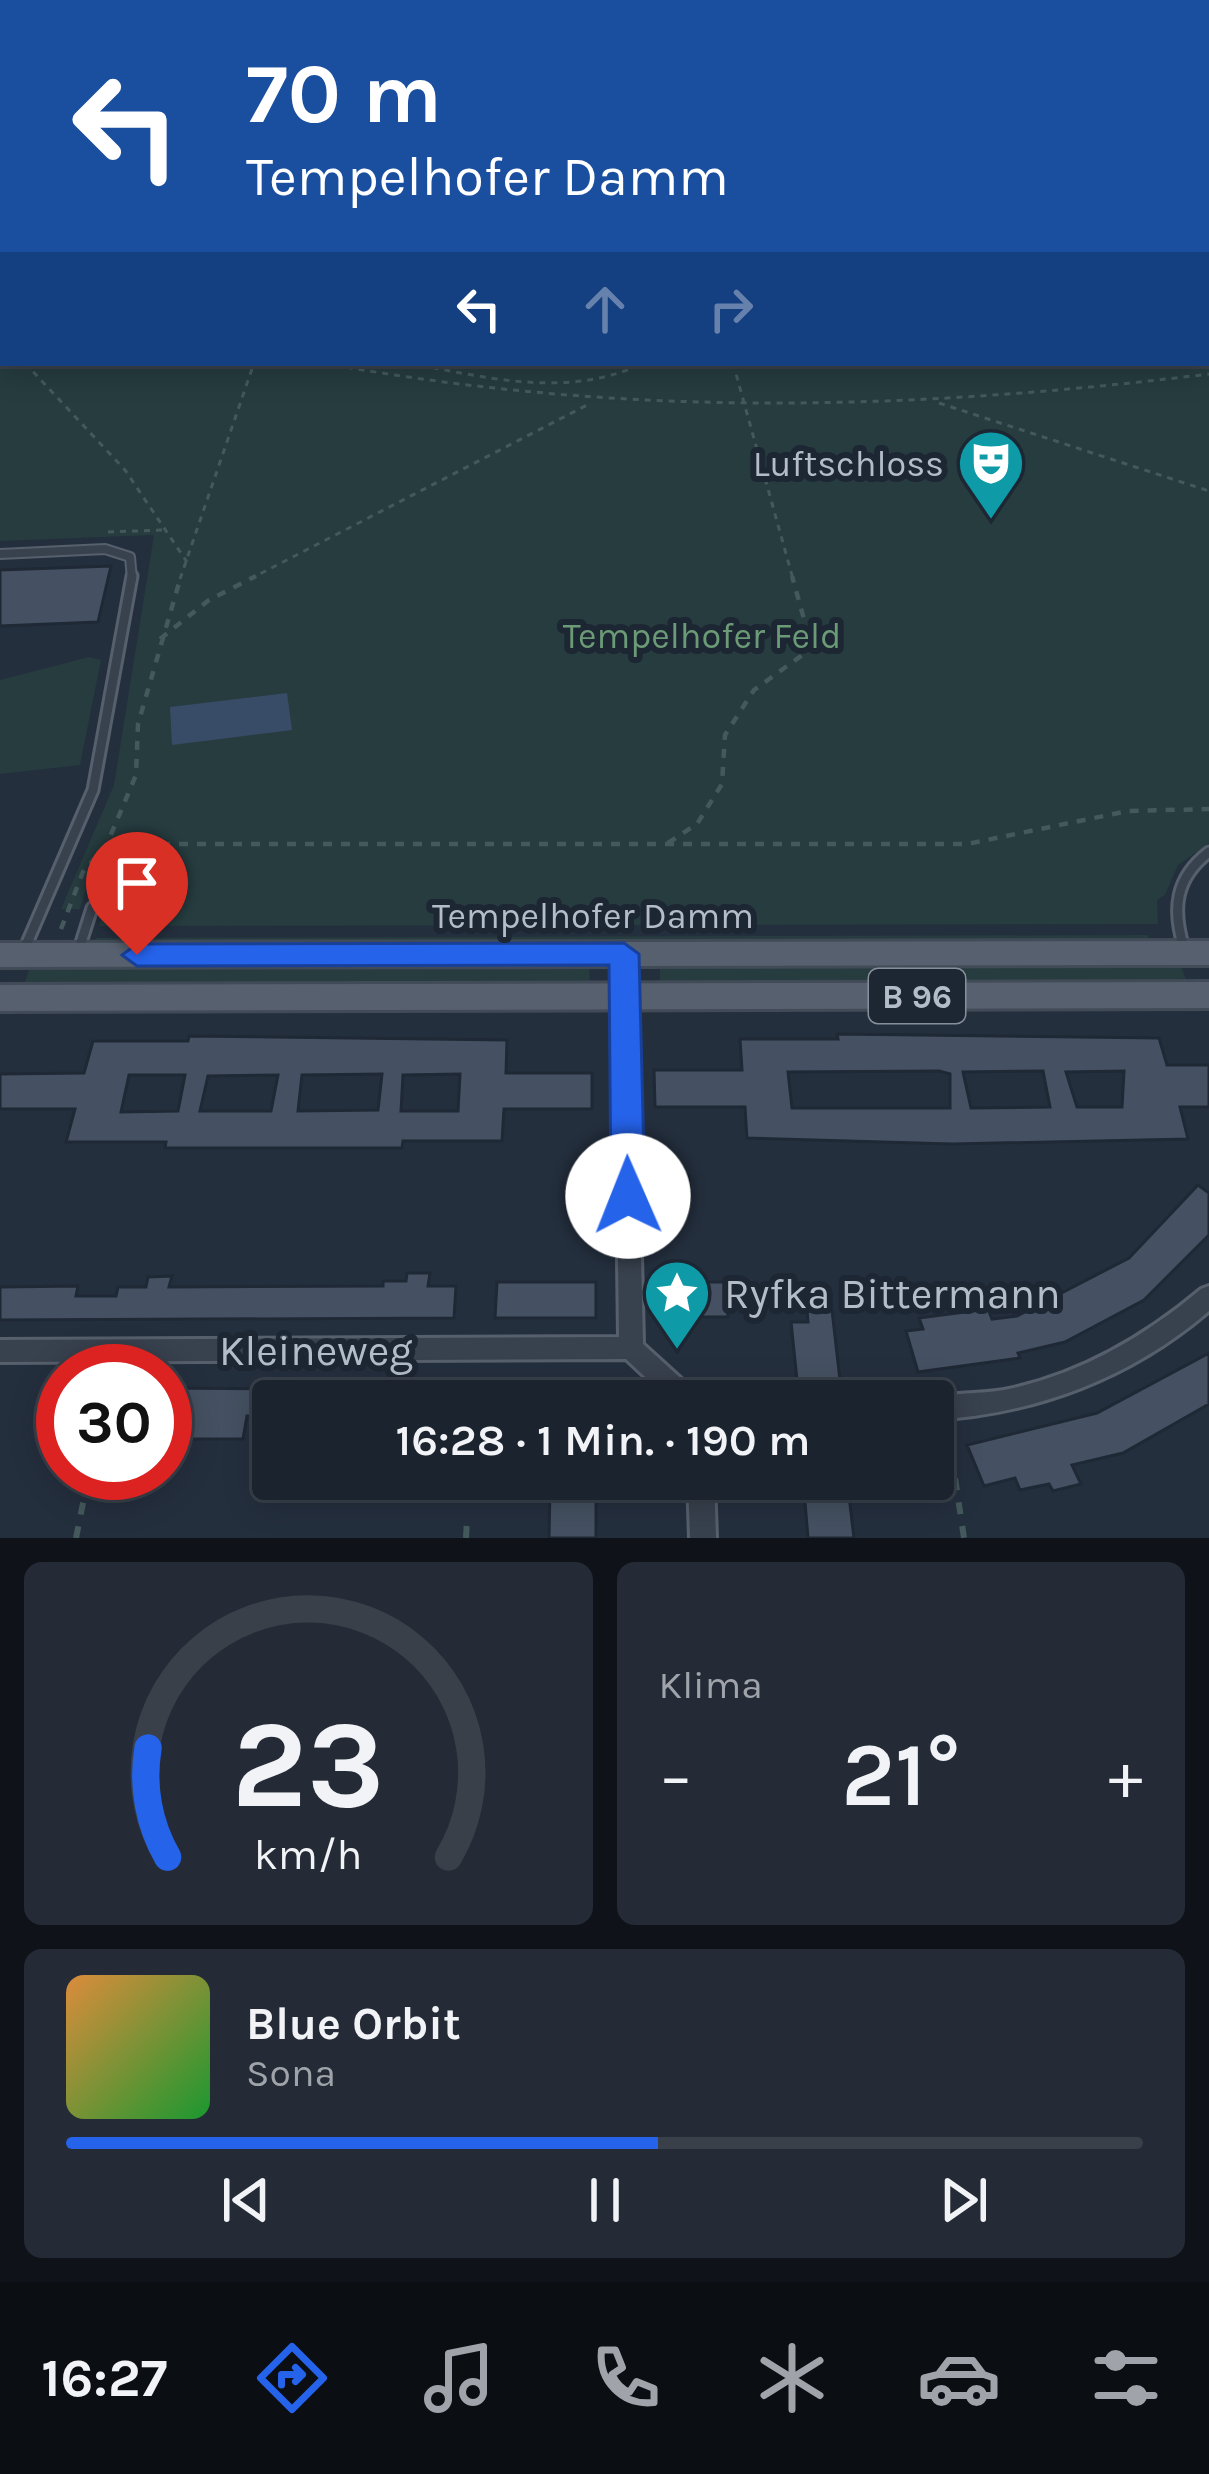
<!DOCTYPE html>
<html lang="de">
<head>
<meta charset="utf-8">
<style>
	body { margin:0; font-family:Karla,sans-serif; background:#242b36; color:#f1f3f6; height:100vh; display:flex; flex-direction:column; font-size:45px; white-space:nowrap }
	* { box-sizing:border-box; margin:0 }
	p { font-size:39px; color:#a0a4aa }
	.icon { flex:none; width:66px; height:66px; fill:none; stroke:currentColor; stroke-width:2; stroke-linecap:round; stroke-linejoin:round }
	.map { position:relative; height:1538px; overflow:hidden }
	.side { display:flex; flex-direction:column; gap:24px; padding:24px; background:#0f1319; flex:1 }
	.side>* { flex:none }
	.top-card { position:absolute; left:0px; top:0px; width:1209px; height:366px; box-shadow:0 6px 30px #0003,0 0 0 3px #39404a; background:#1a4fa0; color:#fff; overflow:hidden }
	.speed { position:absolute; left:36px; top:1344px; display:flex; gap:24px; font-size:60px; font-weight:700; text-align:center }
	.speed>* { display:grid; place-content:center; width:156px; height:156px; border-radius:50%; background:#1b232e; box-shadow:0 6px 30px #0003,0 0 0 3px #39404a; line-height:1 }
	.speed .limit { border:18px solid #d22; background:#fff; color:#111 }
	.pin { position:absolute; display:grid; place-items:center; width:102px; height:102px; color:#fff; margin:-123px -51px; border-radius:50% 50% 50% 0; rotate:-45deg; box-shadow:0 0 12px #0007 }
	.pin .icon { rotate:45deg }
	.me { position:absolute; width:132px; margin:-66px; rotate:359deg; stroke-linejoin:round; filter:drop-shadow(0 0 9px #0008) }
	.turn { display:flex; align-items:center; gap:42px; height:252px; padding:0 48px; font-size:54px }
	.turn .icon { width:156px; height:156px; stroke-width:2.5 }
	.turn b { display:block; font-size:84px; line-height:102px }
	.lanes { display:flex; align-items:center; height:114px; padding:0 48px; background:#0003; justify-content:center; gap:60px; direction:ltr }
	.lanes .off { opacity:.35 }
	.big { font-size:90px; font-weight:600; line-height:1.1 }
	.side .widget { flex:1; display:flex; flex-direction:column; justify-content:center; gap:18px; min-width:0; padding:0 42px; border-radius:18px; background:#242b36 }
	.side .dial { align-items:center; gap:0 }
	.dial svg { height:312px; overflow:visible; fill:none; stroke:#39404a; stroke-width:7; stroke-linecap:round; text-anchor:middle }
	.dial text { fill:#f1f3f6; stroke:none }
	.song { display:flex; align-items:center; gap:36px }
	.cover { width:144px; height:144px; border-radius:18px; background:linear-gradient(135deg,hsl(30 70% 55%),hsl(130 70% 35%)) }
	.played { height:12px; border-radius:6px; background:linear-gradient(90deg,#2563eb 55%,#39404a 55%) }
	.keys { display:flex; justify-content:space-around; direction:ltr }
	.heat { display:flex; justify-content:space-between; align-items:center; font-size:66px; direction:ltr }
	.side .tiles { flex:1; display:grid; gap:24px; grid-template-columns:1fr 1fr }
	.widget:last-child { grid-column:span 2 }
	.trip { position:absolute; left:252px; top:1380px; width:702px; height:120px; border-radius:12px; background:#1b232e; box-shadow:0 6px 30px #0003,0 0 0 3px #39404a; font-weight:600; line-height:120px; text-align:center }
	.menu { display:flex; height:192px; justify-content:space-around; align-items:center; background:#0b0e12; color:#a0a4aa }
	.menu .icon { width:84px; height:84px }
	.menu .active { color:#2563eb }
	.menu b { font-size:54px; color:#f1f3f6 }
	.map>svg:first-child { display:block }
	.green { fill:#263c3f; fill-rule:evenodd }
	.water { fill:#394c67 }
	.building { fill:#455162; stroke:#1f2835; stroke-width:3; fill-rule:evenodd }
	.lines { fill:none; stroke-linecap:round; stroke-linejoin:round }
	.service-far1-casing { stroke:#565f6c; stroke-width:12 }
	.service-casing { stroke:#565f6c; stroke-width:15 }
	.minor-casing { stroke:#565f6c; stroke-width:6 }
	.primary-casing { stroke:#414a57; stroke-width:6 }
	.path-far2 { stroke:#44595c; stroke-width:3; stroke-dasharray:6 6; stroke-linecap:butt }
	.path-far1 { stroke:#44595c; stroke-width:4.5; stroke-dasharray:9 9; stroke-linecap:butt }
	.path { stroke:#44595c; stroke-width:6; stroke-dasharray:12 12; stroke-linecap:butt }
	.service-far1 { stroke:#38414e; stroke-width:8 }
	.service { stroke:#38414e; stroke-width:9 }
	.minor { fill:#38414e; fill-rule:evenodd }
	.primary { fill:#56606e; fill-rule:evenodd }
	.route { fill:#2563eb; stroke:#184099; stroke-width:3 }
	.labels { text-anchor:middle; stroke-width:12; stroke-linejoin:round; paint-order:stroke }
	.shield { fill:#1d2633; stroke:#878f9c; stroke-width:3 }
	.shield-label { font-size:33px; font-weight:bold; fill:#b4bcc9 }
	.poi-label { font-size:36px; fill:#b4bcc9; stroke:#1d2633; text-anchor:end }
	.park-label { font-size:36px; fill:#6b9a76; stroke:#1d2633 }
	.street-label { font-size:36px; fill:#b4bcc9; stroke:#1d2633 }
	.near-poi-label { font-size:42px; fill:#b4bcc9; stroke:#1d2633; text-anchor:start }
	.near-street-label { font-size:42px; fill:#b4bcc9; stroke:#1d2633 }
</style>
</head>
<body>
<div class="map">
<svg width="1209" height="1538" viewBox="0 0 1209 1538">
	<rect width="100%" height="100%" fill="#242f3e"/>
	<!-- green -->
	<path class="green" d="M0,0h1209v843l-31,22 -13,30 -8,5 1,24 -1059,2 5,-20 19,-16 -1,-21 -30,1 -12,39h-19l53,-124 40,-250 -154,6zM3,3h1203v360h-1203z
		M89,657l12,3 -21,105 -80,9v-94z
		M1148,935l1,6 -1054,2 1,-5z
		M1180,964l7,18 -527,2v-19z
		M589,966l1,18 -566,1 6,-18z"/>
	<!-- water -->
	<path class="water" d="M287,693l5,37 -120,15 -2,-38z"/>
	<!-- building -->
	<path class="building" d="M111,566l-13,56 -98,4v-56z
		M837,1034l322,4 8,27h42v42h-29l8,32 -236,5 -205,-6 -2,-31h-90l-1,-37h88l-2,-31h98zM939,1071l11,3v34h-158l-4,-36zM1043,1071l7,36 -79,1 -8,-36zM1124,1071l-2,36h-45l-11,-35z
		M189,1036l318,4 -1,33h86v36h-88l-2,32h-99l-1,7h-237l1,-6h-100l9,-33h-75v-35l84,-1 9,-32h95zM382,1074l-4,36 -80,1 4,-36zM460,1074l-2,37h-57l2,-36zM129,1075h56l-7,36 -57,1zM278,1075l-7,36h-71l8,-35z
		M664,1175l25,1v31h-23z
		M1198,1185l11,8v42l-65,65 -79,42 -47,11 2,5 -102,14 -12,-41 17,-2 -4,-11 69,-9 4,10 25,-3 112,-58z
		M407,1273h23l-2,13h28l-2,32 -454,2v-33l78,-1 -2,10h40l2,-9h28l2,-10 24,-1 -3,11 214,-1v-5h23z
		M687,1274v8h38l3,35h-66l-1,-35h5v-7z
		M497,1282h99v36h-101z
		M807,1310h25l8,70h-43l-6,-58h17z
		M1209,1353v51l-86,49 -51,12 9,19 -28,7 -4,-7 -29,6 -5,-12 -31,8 -17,-41 130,-32z
		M165,1388l108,1v27h-26l-4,23h-63l3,-16h-18z
		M562,1479h27v9h7v50h-47l1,-50h12z
		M803,1479h44l7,59h-46z"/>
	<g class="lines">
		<!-- service-far1 casing -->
		<g class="service-far1-casing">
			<path id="service-far1" d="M0,554l105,-5 25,8 2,22"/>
		</g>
		<!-- service casing -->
		<g class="service-casing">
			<path id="service" d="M1184,948c-12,-39 -9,-70 25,-96
				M24,950l69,-160 39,-214
				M78,952l14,-44 30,-23"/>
		</g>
		<!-- minor casing -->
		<g class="minor-casing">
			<path id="minor" d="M624,947l7,2 3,5 9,390 54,49 3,8h-29l-45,-42 -626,3v-22l619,-3 -5,-383 3,-5z
				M1209,1286v25c-78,67 -173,103 -276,109v-19h-9c25,-10 58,-6 85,-12 73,-16 135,-52 192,-100z
				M688,1479h26l2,59h-26z"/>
		</g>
		<!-- primary casing -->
		<g class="primary-casing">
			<path id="primary" d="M1209,941v24l-1209,2v-24z
				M1209,982v26l-1209,3v-26z"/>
		</g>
		<!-- path-far2 -->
		<path class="path-far2" d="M99,0l4,3
			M1206,360l3,5
			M25,363l100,107 62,92
			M323,363c301,55 583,48 886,11
			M409,363c79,15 159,36 235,0
			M733,363l60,216
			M939,403l270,88
			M108,532l54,-2
			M180,579l74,-216
			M250,579l341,-176"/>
		<!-- path-far1 -->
		<path class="path-far1" d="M160,639l49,-39 47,-24
			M668,843l29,-19 25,-40 3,-49 29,-45 58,-42 -20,-72
			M107,844h860l161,-33 81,-2
			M61,929l22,-57 24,-28 29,-69 2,-51 43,-148"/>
		<!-- path -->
		<path class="path" d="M948,1431l16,107
			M76,1538l13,-65
			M466,1538l1,-19"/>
		<!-- service-far1 -->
		<use href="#service-far1" class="service-far1"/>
		<!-- service -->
		<use href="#service" class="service"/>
		<!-- minor -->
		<use href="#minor" class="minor"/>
		<!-- primary -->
		<use href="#primary" class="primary"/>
	</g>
	<!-- route -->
	<path class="route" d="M624,943l15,11 6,242 -5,10h-24l-5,-10 -2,-231 -472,1 -15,-11 15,-11z"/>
	<!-- icons -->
	<defs>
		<g id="theatre-pin" transform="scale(3.45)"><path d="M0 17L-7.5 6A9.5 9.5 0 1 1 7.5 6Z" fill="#0f9aa8" stroke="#1d2633"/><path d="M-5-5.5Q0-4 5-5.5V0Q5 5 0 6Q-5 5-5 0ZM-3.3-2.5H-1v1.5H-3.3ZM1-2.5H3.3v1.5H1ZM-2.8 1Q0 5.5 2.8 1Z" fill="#fff"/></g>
		<g id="sight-pin" transform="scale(3.45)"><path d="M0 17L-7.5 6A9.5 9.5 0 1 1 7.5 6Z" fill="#0f9aa8" stroke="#1d2633"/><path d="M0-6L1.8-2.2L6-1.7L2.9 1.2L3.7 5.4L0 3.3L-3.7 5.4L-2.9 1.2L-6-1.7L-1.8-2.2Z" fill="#fff"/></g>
	</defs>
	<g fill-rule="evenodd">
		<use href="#theatre-pin" x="991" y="463"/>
		<use href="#sight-pin" x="677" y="1293"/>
	</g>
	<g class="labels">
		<!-- shield labels -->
		<rect class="shield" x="869" y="969" width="96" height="54" rx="9"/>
		<g class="shield-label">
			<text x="917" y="1008">B 96</text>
		</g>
		<!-- poi labels -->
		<g class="poi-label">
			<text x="944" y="476">Luftschloss</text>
		</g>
		<!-- park labels -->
		<g class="park-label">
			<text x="702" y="648">Tempelhofer Feld</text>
		</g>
		<!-- street labels -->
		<g class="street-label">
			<text x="593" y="928">Tempelhofer Damm</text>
		</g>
		<!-- near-poi labels -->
		<g class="near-poi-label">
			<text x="724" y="1308">Ryfka Bittermann</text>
		</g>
		<!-- near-street labels -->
		<g class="near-street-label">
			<text x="316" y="1365">Kleineweg</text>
		</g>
	</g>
</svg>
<div class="speed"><div class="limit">30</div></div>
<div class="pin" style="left:137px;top:955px;background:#d93025"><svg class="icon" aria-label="arrive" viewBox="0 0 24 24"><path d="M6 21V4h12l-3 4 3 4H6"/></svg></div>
<svg class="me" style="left:628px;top:1196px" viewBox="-20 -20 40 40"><circle r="19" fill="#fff"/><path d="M0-13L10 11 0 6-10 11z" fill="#2563eb"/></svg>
<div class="trip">16:28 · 1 Min. · 190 m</div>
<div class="top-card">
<div class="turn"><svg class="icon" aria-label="left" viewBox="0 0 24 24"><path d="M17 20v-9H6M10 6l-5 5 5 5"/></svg><div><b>70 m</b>Tempelhofer Damm</div></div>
<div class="lanes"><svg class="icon" aria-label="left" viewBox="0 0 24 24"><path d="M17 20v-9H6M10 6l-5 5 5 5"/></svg><svg class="icon off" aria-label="ahead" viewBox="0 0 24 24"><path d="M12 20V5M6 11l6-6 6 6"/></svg><svg class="icon off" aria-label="right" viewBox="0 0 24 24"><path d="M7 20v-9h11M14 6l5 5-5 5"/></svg></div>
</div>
</div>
<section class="side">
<div class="tiles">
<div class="widget dial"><svg viewBox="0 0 100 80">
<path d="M14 69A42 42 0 1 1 86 69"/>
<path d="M14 69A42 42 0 0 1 9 41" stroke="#2563eb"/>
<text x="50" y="56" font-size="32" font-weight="700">23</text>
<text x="50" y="72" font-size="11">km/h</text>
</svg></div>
<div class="widget"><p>Klima</p>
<div class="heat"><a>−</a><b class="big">21°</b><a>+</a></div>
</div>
<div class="widget">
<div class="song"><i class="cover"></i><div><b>Blue Orbit</b><p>Sona</p></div></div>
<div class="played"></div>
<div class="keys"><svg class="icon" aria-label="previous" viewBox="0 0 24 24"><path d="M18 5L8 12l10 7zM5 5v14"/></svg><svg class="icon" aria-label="pause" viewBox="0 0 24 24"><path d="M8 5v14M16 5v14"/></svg><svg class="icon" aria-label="next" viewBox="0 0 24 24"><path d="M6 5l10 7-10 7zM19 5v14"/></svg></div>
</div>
</div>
</section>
<nav class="menu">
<b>16:27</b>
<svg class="icon active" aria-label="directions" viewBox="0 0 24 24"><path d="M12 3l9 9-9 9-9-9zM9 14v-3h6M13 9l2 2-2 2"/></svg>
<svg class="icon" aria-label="music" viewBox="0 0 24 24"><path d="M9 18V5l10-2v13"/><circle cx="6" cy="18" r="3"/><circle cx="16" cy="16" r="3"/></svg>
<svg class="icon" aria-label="phone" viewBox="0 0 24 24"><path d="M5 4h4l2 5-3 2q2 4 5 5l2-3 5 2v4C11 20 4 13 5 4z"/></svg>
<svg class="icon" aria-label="climate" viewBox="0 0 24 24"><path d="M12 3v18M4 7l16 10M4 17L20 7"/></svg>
<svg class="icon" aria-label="car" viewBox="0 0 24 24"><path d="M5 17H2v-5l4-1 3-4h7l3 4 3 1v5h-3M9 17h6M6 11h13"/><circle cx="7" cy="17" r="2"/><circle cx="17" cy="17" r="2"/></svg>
<svg class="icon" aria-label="filters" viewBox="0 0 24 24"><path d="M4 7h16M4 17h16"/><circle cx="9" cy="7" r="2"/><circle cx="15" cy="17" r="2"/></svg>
</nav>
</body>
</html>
